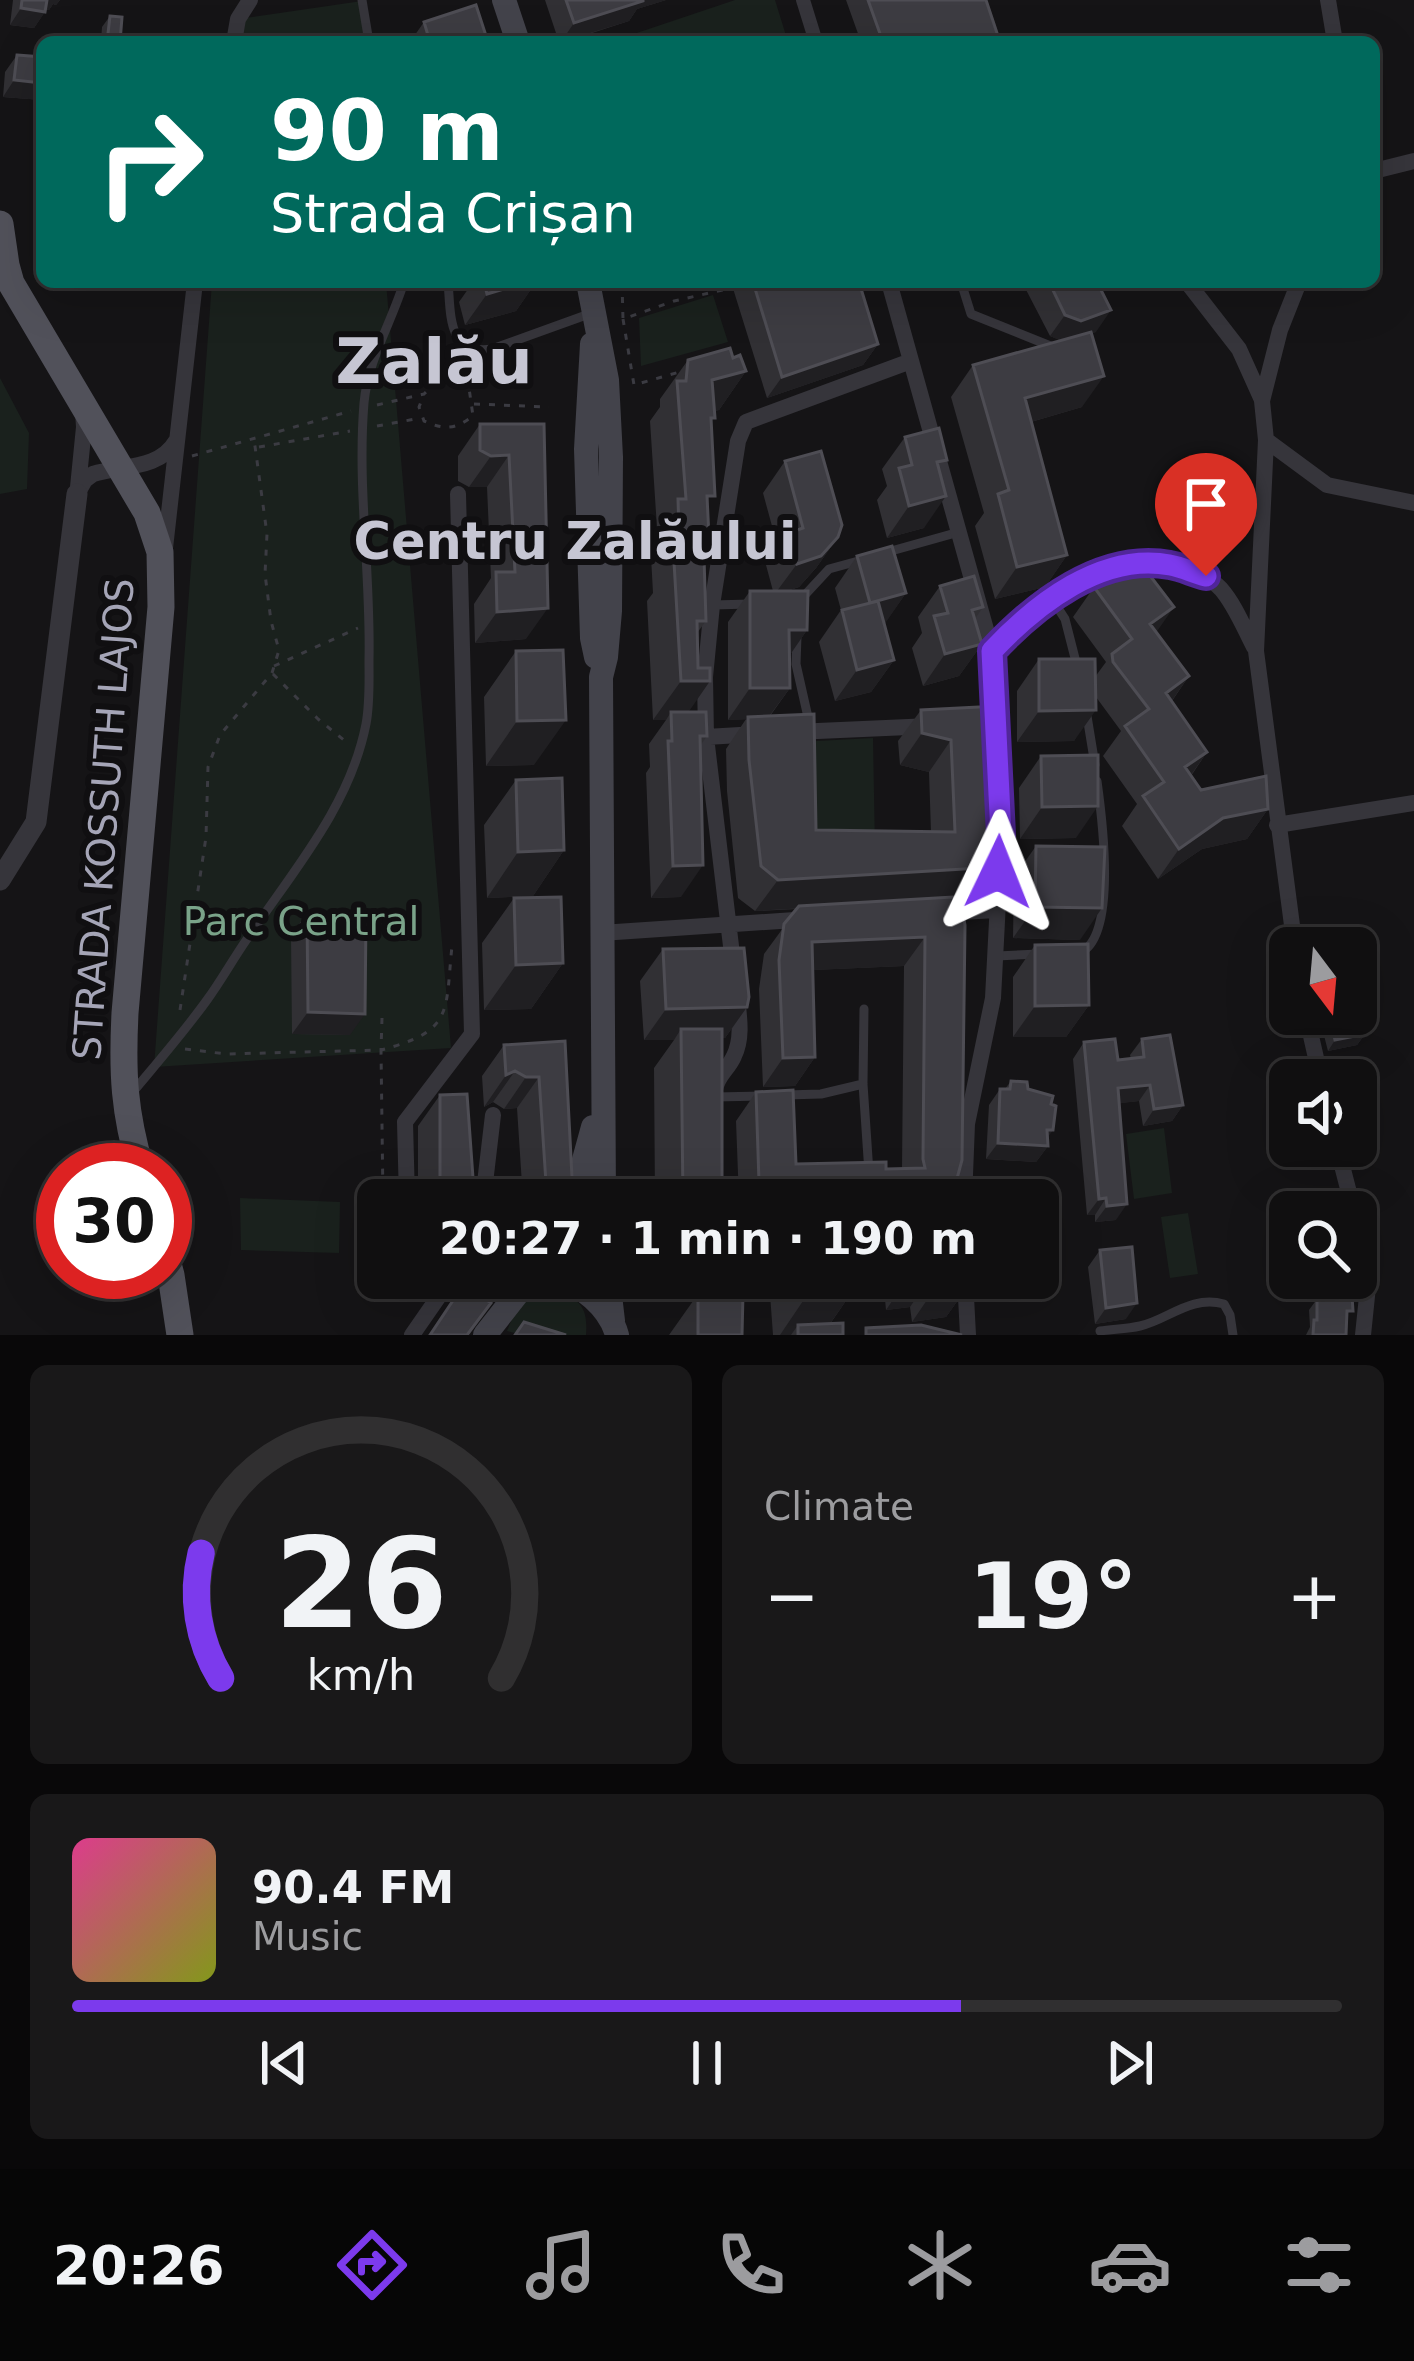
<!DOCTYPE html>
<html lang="en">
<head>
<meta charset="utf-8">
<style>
	body { margin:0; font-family:"DejaVu Sans",sans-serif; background:#191819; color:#f1f3f6; height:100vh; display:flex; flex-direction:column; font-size:45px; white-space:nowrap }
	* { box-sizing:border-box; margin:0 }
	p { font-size:39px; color:#9c9c9f }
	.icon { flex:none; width:66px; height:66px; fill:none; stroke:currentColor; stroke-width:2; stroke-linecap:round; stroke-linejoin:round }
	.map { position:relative; height:1335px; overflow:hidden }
	.panel { display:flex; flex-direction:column; gap:30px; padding:30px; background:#090809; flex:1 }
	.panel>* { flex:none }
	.banner { position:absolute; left:36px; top:36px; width:1344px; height:252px; border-radius:18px; box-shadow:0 12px 48px #0002,0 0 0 3px #302f30; background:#00695c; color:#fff; overflow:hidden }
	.needle { width:78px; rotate:164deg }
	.controls { position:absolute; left:1269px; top:927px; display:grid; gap:24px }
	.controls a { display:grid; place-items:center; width:108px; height:108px; border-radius:18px; background:#100f10; box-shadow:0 12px 48px #0002,0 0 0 3px #302f30; font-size:60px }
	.speed { position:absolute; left:36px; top:1143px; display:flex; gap:24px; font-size:60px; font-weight:700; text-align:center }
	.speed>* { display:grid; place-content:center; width:156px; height:156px; border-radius:50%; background:#100f10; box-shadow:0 12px 48px #0002,0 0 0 3px #302f30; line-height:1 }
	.speed .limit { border:18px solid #d22; background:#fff; color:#111 }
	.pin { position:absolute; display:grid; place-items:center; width:102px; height:102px; color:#fff; margin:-123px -51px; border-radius:50% 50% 50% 0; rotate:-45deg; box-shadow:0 0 12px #0007 }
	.pin .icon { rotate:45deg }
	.me { position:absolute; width:132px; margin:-66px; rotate:2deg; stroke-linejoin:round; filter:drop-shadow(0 0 9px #0008) }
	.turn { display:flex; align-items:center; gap:42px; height:252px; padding:0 36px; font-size:54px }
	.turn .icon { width:156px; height:156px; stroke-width:2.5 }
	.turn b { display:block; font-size:84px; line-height:102px }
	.big { font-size:90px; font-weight:600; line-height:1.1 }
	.panel .tile { flex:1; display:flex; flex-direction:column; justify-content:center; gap:18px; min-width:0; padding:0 42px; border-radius:18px; background:#191819 }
	.panel .dial { align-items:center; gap:0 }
	.dial svg { height:312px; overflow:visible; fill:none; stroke:#302f30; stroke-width:7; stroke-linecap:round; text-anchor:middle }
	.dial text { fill:#f1f3f6; stroke:none }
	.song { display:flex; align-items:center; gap:36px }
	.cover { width:144px; height:144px; border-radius:18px; background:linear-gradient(135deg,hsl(330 70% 55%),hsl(70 70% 35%)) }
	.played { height:12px; border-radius:6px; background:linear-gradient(90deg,#7c3aed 70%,#302f30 70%) }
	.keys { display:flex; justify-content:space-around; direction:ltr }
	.heat { display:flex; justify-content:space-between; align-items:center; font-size:66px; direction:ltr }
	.panel .tiles { flex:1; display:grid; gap:30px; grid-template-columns:1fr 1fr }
	.tile:last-child { grid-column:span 2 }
	.trip { position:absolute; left:357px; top:1179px; width:702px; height:120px; border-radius:18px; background:#100f10; box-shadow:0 12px 48px #0002,0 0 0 3px #302f30; font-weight:600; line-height:120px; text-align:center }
	.tabs { display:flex; height:192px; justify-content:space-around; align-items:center; background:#060606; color:#9c9c9f }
	.tabs .icon { width:84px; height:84px }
	.tabs .active { color:#7c3aed }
	.tabs b { font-size:54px; color:#f1f3f6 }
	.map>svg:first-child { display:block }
	.green { fill:#1a211d }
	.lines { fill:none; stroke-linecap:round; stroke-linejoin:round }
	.path { stroke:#3b3b42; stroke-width:3; stroke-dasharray:6 9; stroke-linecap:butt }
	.service { stroke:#36353b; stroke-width:9 }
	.pedestrian { stroke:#36353b; stroke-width:14 }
	.minor { stroke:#36353b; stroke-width:16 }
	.tertiary { stroke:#36353b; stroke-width:21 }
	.secondary { stroke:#43434b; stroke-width:24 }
	.primary { stroke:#51515a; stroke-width:27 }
	.wall { fill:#313034 }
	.shaded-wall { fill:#201f22 }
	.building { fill:#3d3c42; stroke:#4e4d54; stroke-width:3 }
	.route-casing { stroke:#51269a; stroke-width:30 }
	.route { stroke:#7c3aed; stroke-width:21 }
	.labels { text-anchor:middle; stroke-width:12; stroke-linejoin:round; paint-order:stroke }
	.street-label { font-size:39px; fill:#a5a5b7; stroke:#100f11 }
	.park-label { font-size:39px; fill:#7aa389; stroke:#100f11 }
	.district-label { font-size:51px; font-weight:bold; fill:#c6c6d3; stroke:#100f11 }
	.town-label { font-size:63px; font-weight:bold; fill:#c6c6d3; stroke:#100f11 }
</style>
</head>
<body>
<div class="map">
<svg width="1414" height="1335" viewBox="0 0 1414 1335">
	<rect width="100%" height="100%" fill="#151416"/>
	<!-- green -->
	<path class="green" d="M735,0h40l13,42h-178z
		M362,1l3,41h-131l4,-23z
		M212,282h174l65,766 -297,19z
		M713,295l15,47 -87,24 -2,-48z
		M0,378l29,55 -2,56 -27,5z
		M873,738l2,111 -77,3v-110z
		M1164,1128l8,65 -38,6 -8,-65z
		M240,1198l100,4 -1,51 -98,-3z
		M1188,1213l10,61 -28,4 -9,-61z
		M560,1287c21,17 28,20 26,48h-64l-15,-4c13,-32 18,-41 53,-44z"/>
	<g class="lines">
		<!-- path -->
		<path class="path" d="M1132,42l41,-5
			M622,282l1,37 51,-18 53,-12
			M623,319l11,66 49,-14
			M474,404l75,3
			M377,405l47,-11 11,-11 17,-5 17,10 4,28c-19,14 -28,14 -49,5l-5,-14 5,-13
			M377,426l44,-8
			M259,447l91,-16
			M192,456l159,-45
			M274,666l84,-38
			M273,674l45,45 27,22
			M180,1010l26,-173 2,-70 12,-32 52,-62 7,-23 -8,-29 -6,-47 2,-40 -13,-95
			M382,1018l-1,32c73,-19 64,-37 71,-104
			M185,1049l41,5 155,-4 2,150"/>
		<!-- service -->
		<path class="service" d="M362,0l7,42
			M448,282c3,32 -1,74 44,67l97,-35
			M961,282l10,32 87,35
			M884,553l75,-21
			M803,597l26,-28 33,-9
			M1052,599l13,20 13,51
			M713,605l37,-1
			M797,636l-1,28 14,62
			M1086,710l9,55
			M1080,953c38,-17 22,-136 17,-172
			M997,956l42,-2
			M864,1009l-1,75 6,89
			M132,1093c25,-30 52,-61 75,-93 14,-19 26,-41 40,-61 46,-68 103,-133 119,-215 4,-21 3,-43 3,-64 2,-86 -12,-172 -5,-257 4,-44 27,-79 40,-121
			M786,1095l35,-1 42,-10
			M715,1097l48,-1
			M1100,1331c13,-2 27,-2 40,-5 28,-6 50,-31 84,-22l6,11 3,20"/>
		<!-- pedestrian -->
		<path class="pedestrian" d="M803,0l13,42"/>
		<!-- minor -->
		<path class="minor" d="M1328,0l7,42
			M234,42l4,-23 12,-19
			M1374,171l40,-10
			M889,282l103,369 6,77
			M1187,282l52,67 23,51
			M1266,440l61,45 87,18
			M78,487l6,-60 -1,-16
			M77,494l8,-14 8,-6c29,-9 66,-4 83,-33
			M165,548l30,-266
			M992,651c44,-48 120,-105 188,-83 16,5 30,9 41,21 14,16 23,39 33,58
			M795,732l136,-6
			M706,737l51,-3
			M1277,825l137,-22
			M943,913l53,-3
			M601,933l208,-14
			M1295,948l-39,-297 10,-211 -4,-39 18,-71 19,-48
			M734,971l-28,-234 -1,-60 7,-72 26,-164 8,-19 165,-61
			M1306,1014l15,66
			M715,1090c2,-15 13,-20 19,-34 9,-18 5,-40 3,-59
			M1337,1146l17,66
			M407,1200l-2,-78 67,-88 -14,-540
			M483,1200l10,-85
			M964,1200l3,-76 26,-126 8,-154
			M1356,1220l13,57 -6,58
			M441,1278l5,8 24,21
			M721,1278l5,57
			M965,1278l3,57
			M412,1335l34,-49"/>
		<!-- tertiary -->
		<path class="tertiary" d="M0,880l36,-58 41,-328"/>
		<!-- secondary -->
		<path class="secondary" d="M504,0l14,42
			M588,282l19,98 4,77 -1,154 -4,46 -5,20 3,523
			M592,344l-6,105 6,189 4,19
			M573,1200l20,-73
			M608,1278l5,43
			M516,1294c12,-7 23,-15 37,-14 28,1 57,29 64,55
			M485,1335l39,-50"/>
		<!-- primary -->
		<path class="primary" d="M0,224l6,41 5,18 136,230 13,39 1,55 -36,406c-3,60 -1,99 16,157
			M165,1253l6,22 9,60"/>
	</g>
	<!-- wall -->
	<path class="wall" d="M13,0h47l-4,5 -3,-1 -4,6h-3l-12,18 -24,-3z
		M545,0h121l-29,9 -8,12 -65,21h-5z
		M846,0h140l14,42h-139z
		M110,16l10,26h-19l1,-15z
		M424,22l64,20h-78z
		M17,55l25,2v43l-39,-3 2,-25z
		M473,282h63l-20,29 -51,14 -6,-23z
		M731,282h128l19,62 -15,21 -96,33z
		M1022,282h75l-1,50 -5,1 -9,74 -51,15 36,133 -22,32 -50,12 -20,-73 9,-13 -33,-116 22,-32 87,-25 -10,-4z
		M733,358l13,13 -27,39 -5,1 -3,12 -3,83 2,52 -6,9 2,54 -9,12 -9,79 19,24 -7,10 -19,151 -30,1 -5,-125 4,-6 -1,-23 17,-24h-13l-6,-119 6,-8 -3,-55 7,-10 -7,-107 10,-14v-8l28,-39z
		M480,424h64l-18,215 -51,4 -1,-39 17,-26 -4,-91h-18l-11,-6v-25z
		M905,437l34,34 -15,57 -37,10 -10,-38 10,-14 -5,-17z
		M785,461l53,76 -22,31 -17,19 -12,4 20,39 -18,26 1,32 -20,28 46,114 115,2 -2,-60 -29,-7 -2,-24 23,-31 77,-4 -22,192 -21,2 -10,300h-206l-3,-79 20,-29 40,72 106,5 2,-203 -92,4 3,87 -20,29 -32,1 -4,-98 5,-35 33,-45 -42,2 -17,-13 -11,-107 -1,-42 20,-30 -18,1v-98l22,-31h23l-7,-26 12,-17 -15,-55z
		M857,556l49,37 -22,31 10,36 -23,32 -36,9 -16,-59 22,-32 -6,-22z
		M940,586l43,21 -8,12 7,25 -23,32 -36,10 -11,-38 10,-15 -4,-16z
		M1094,587l62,45 33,44 -17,25 35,51 -16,24 10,14 67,19 -21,30 -45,10 -44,30 -36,-53 15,-22 -34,-48 18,-25 -25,-34 -22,44 -57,1v-51l22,-32 56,18 11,-15 -33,-45z
		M516,651l18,114 -48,1 -2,-69z
		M1041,756l35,82 -56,1 -1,-51z
		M516,780l48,70 -31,46 -46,2 -3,-73z
		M1036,846l44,94 -67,-2 1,-61z
		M514,898l49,65 -32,46 -47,1 -2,-67z
		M307,913l43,122 -58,-1 -1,-99z
		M1035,945l54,60 -23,32h-53v-60z
		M663,949l84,58 -22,31h-3v162h-67l-1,-132 20,-28h-30l-4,-59z
		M1328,1014h28l9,20 -8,11 -29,6 -7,-27z
		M1142,1039l41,66 -11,16 -29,5 -4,-25 -20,2 -3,117 -21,2v-7h-8l-14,-156 11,-17 34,18 13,-1 -1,-4z
		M565,1041l6,159h-48l-6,-92 -13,1 -11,-7 -9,5 -2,-31 22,-31z
		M1011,1081l40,23 2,26 -6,7 1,9 -12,16 -50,-3 3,-54 11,-16h5z
		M440,1095l34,97 -5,8h-51v-74z
		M1100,1250l26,69 -31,5 -7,-57z
		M462,1278h43l-20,21 -25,-18z
		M782,1278h67l1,17 -20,29 13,11h-70l-3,-41z
		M883,1278h76l2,18 -15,21 -34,5 -2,-15 -24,3z
		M1329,1291l17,30v14h-40l4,-8 -1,-17 8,-11h6z
		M698,1294l44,41h-73z"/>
	<!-- shaded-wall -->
	<path class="shaded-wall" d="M43,0h17l-4,5 -3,-1 -4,6 -12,-2z
		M635,0h31l-29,9 -8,12 -68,21 13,-19z
		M21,8l24,4 -11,16 -24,-3z
		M14,80l28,3v17l-39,-3z
		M527,282h9l-20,29 -51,14 22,-31z
		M1111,310l-15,22 -30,11 -16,-7 15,-21z
		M878,344l-15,21 -96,33 15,-21z
		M746,371l-27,39 -34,9 27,-39z
		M1104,376l-22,31 -79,23 22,-32z
		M509,455l-22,32h-18l22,-31z
		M946,496l-22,32 -37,10 22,-32z
		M838,537l-22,31 -17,19 -25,8 23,-31z
		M1067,555l-22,32 -50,12 22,-32z
		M906,593l-22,32 -14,-22z
		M1174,607l-21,30 -3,-13z
		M548,608l-22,31 -51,4 22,-31z
		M789,630h18l-22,32z
		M982,644l-23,32 -36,10 22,-32z
		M894,660l-23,32 -36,9 22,-31z
		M1189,676l-21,30 -2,-13z
		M681,681h29l-27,39 -12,-8 -5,8h-13z
		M750,688h40l-23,31 -39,1z
		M1096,710l-22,31 -57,1 22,-31z
		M566,720l-32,45 -48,1 31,-45z
		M922,733l29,7 -22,32 -29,-7z
		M1207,752l-21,30 -1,-15z
		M1098,806l-22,32 -56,1 22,-32z
		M1268,809l-21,30 -45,10 -44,30 21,-30 44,-31z
		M564,850l-31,46 -46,2 31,-46z
		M1002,862l-26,36 -221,13 23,-31z
		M703,865l-22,32 -30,1 22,-32z
		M1035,907l67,1 -22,32 -67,-2z
		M925,937l-21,29 -113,5 21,-29z
		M563,963l-32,46 -47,1 32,-45z
		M1089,1005l-23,32h-53l22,-31z
		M747,1007l-22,31 -44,1v-10l-7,11h-30l22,-31z
		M308,1012l57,2 -15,21 -58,-1z
		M1365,1034l-8,11 -29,6 7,-11z
		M815,1057l-20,29 -32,1 20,-29z
		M515,1071l-22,31 -9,5 22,-32z
		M526,1077h13l-22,31 -13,1z
		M1150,1085l-11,16 -32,4 11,-17z
		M1183,1105l-11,16 -29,5 11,-17z
		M1047,1130h6l-12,16h7l-12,16 -50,-3 12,-16z
		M474,1192l-5,8h-32l3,-5z
		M1106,1198l-11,17h-8l12,-16z
		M1127,1204l-11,16 -21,2 12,-16z
		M499,1278h6l-23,24z
		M659,1278h38l-2,3h-39z
		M925,1285l-15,22 -24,3 15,-22z
		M850,1295l-28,40 -24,-10 -7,10h-11l25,-37z
		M961,1296l-15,21 -34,5 15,-22z
		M1137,1303l-11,16 -31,5 11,-16z"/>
	<!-- building -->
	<path class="building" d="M22,0h25l-2,12 -24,-4z
		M566,0h77v1l-69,22z
		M868,0h118l14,42h-117z
		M476,5l12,37h-58l-6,-20z
		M110,16l12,1 -2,25h-13z
		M17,55l25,2v26l-28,-3z
		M484,282h43l-40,12z
		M753,282h106l19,62 -96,33z
		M1049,282h48l14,28 -30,11 -16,-6z
		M1091,332l13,44 -79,22 42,157 -50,12 -19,-73 11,-4 -36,-125z
		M730,348l3,10 7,-3 6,16 -34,9 3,38h-4l4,78h-8l3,62h-6l2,63h-9l1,47h12v13h-29l-7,-119h6l-2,-63h8l-9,-118h9l2,-21z
		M480,424h64l4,184 -51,4 -1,-40h19l-6,-117 -18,1 -11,-6z
		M939,428l8,32 -10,2 9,34 -37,10 -10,-38 13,-3 -7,-28z
		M821,451l21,74 -4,12 -17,19 -24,8 -8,-31 14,-5 -18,-67z
		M892,546l14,47 -36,10 -13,-47z
		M1135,556l39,51 -24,17 39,52 -23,17 41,59 -22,15 16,23 65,-14 2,33 -45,9 -44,31 -36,-53 21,-14 -39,-56 24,-17 -36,-47 -1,-8 20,-15 -38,-52z
		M974,576l9,31 -11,3 10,34 -37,10 -11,-38 14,-3 -8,-27z
		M750,591h58l-1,39h-18l1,58h-40z
		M878,601l16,59 -37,10 -15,-60z
		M563,650l3,70 -49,1 -1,-70z
		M1039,659h56l1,51 -57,1z
		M998,706l7,13v106l-3,37 -4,5 -220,13 -17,-14 -12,-106 -1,-43 66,-3 2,116 139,2 -4,-92 -29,-7 -1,-23z
		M671,712h35l1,24h-7l3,129 -30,1 -5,-125h4z
		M1098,755v51l-56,1 -1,-51z
		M562,778l2,72 -46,2 -2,-72z
		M1036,846l69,1 -3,61 -67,-1z
		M561,897l2,66 -47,2 -2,-67z
		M953,897l9,11 3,17 -3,235 -7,26 -18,14h-162l-16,-18 -3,-90 37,-2 3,74 90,-2v7l39,-1 -2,-9 2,-222 -113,5 3,115 -32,1 -4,-98 5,-36 15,-18z
		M307,913l59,3 -1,98 -57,-2z
		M1088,944l1,61 -54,1v-61z
		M744,948l5,49 -2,10 -81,2 -3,-60z
		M1356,1009h3l6,25 -30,6 -6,-26h27z
		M681,1029h41v171h-39z
		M1170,1035l13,70 -29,4 -4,-24 -32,3 9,116 -20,2 -1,-8 -7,1 -15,-157 31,-3 3,21 26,-3 -2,-18z
		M565,1041l8,156 -3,3h-40l16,-17 -7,-106h-13l-11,-6 -9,4 -2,-30z
		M1011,1081l16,1 1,7 25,7 -2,8 5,2 -3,24h-6l1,16 -50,-3 2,-54h10z
		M467,1094l7,98 -34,3v-100z
		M1132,1247l5,56 -31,5 -6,-58z
		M804,1278h45l1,17 -45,3z
		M900,1278h59l2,18 -34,4 -2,-15 -24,3z
		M464,1284l27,19 -24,32h-37z
		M1342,1290v6h10l1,15h-6l-1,24h-33l1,-15h3v-21l12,-1v-7z
		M698,1294h45l-1,41h-44z
		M524,1322l42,13h-51z
		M843,1323v12h-45v-10z
		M921,1325l41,10h-96v-7z"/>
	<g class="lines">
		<!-- route casing -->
		<g class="route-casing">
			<path id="route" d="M998,872l3,-37 -9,-184c44,-47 110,-99 178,-86 12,2 24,8 36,11"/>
		</g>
		<!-- route -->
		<use href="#route" class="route"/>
	</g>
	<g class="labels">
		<!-- street labels -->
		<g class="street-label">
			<text transform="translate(103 819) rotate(-86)" y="14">STRADA KOSSUTH LAJOS</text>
		</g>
		<!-- park labels -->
		<g class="park-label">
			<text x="301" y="935">Parc Central</text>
		</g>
		<!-- district labels -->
		<g class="district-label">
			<text x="575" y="559">Centru Zalăului</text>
		</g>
		<!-- town labels -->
		<g class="town-label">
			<text x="434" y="383">Zalău</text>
		</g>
	</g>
</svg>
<div class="controls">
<a><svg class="needle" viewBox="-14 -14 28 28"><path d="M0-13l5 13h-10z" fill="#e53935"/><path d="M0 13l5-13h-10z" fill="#9c9c9f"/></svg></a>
<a><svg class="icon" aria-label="sound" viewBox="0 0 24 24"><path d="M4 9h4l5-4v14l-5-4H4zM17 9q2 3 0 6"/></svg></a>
<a><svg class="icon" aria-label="search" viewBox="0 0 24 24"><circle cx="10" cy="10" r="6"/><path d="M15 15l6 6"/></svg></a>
</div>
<div class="speed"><div class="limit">30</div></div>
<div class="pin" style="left:1206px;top:576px;background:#d93025"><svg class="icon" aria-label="arrive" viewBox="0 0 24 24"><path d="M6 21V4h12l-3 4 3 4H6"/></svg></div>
<svg class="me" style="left:998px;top:872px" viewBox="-20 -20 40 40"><path d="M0-17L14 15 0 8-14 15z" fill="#7c3aed" stroke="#fff" stroke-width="4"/></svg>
<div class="trip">20:27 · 1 min · 190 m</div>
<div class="banner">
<div class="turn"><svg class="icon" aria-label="right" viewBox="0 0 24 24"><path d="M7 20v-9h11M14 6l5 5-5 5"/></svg><div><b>90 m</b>Strada Crișan</div></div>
</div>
</div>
<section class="panel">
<div class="tiles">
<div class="tile dial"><svg viewBox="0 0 100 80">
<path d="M14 69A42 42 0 1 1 86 69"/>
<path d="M14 69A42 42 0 0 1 9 37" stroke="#7c3aed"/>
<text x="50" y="56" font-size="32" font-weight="700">26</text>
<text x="50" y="72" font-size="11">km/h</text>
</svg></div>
<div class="tile"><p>Climate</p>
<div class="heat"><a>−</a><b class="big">19°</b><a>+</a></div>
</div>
<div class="tile">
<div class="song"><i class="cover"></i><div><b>90.4 FM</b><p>Music</p></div></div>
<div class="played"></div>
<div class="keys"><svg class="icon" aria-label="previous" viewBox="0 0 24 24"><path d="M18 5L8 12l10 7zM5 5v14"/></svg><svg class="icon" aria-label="pause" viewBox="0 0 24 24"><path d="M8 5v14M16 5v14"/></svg><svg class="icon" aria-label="next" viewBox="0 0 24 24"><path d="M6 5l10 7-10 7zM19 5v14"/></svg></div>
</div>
</div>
</section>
<nav class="tabs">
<b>20:26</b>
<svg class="icon active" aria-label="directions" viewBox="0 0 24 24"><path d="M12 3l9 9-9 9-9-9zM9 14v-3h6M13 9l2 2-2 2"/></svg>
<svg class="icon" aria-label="music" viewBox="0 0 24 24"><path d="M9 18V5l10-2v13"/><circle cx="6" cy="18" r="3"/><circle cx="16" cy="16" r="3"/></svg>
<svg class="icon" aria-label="phone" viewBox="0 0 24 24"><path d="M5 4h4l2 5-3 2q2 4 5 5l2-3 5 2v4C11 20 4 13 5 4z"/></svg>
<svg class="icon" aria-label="climate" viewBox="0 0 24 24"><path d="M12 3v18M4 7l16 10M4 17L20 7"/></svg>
<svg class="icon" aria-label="car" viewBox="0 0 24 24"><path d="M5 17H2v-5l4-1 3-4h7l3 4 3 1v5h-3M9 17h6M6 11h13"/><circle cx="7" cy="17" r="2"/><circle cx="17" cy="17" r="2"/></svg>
<svg class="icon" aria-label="filters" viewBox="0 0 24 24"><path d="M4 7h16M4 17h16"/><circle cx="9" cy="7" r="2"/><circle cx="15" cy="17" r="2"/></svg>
</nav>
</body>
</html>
